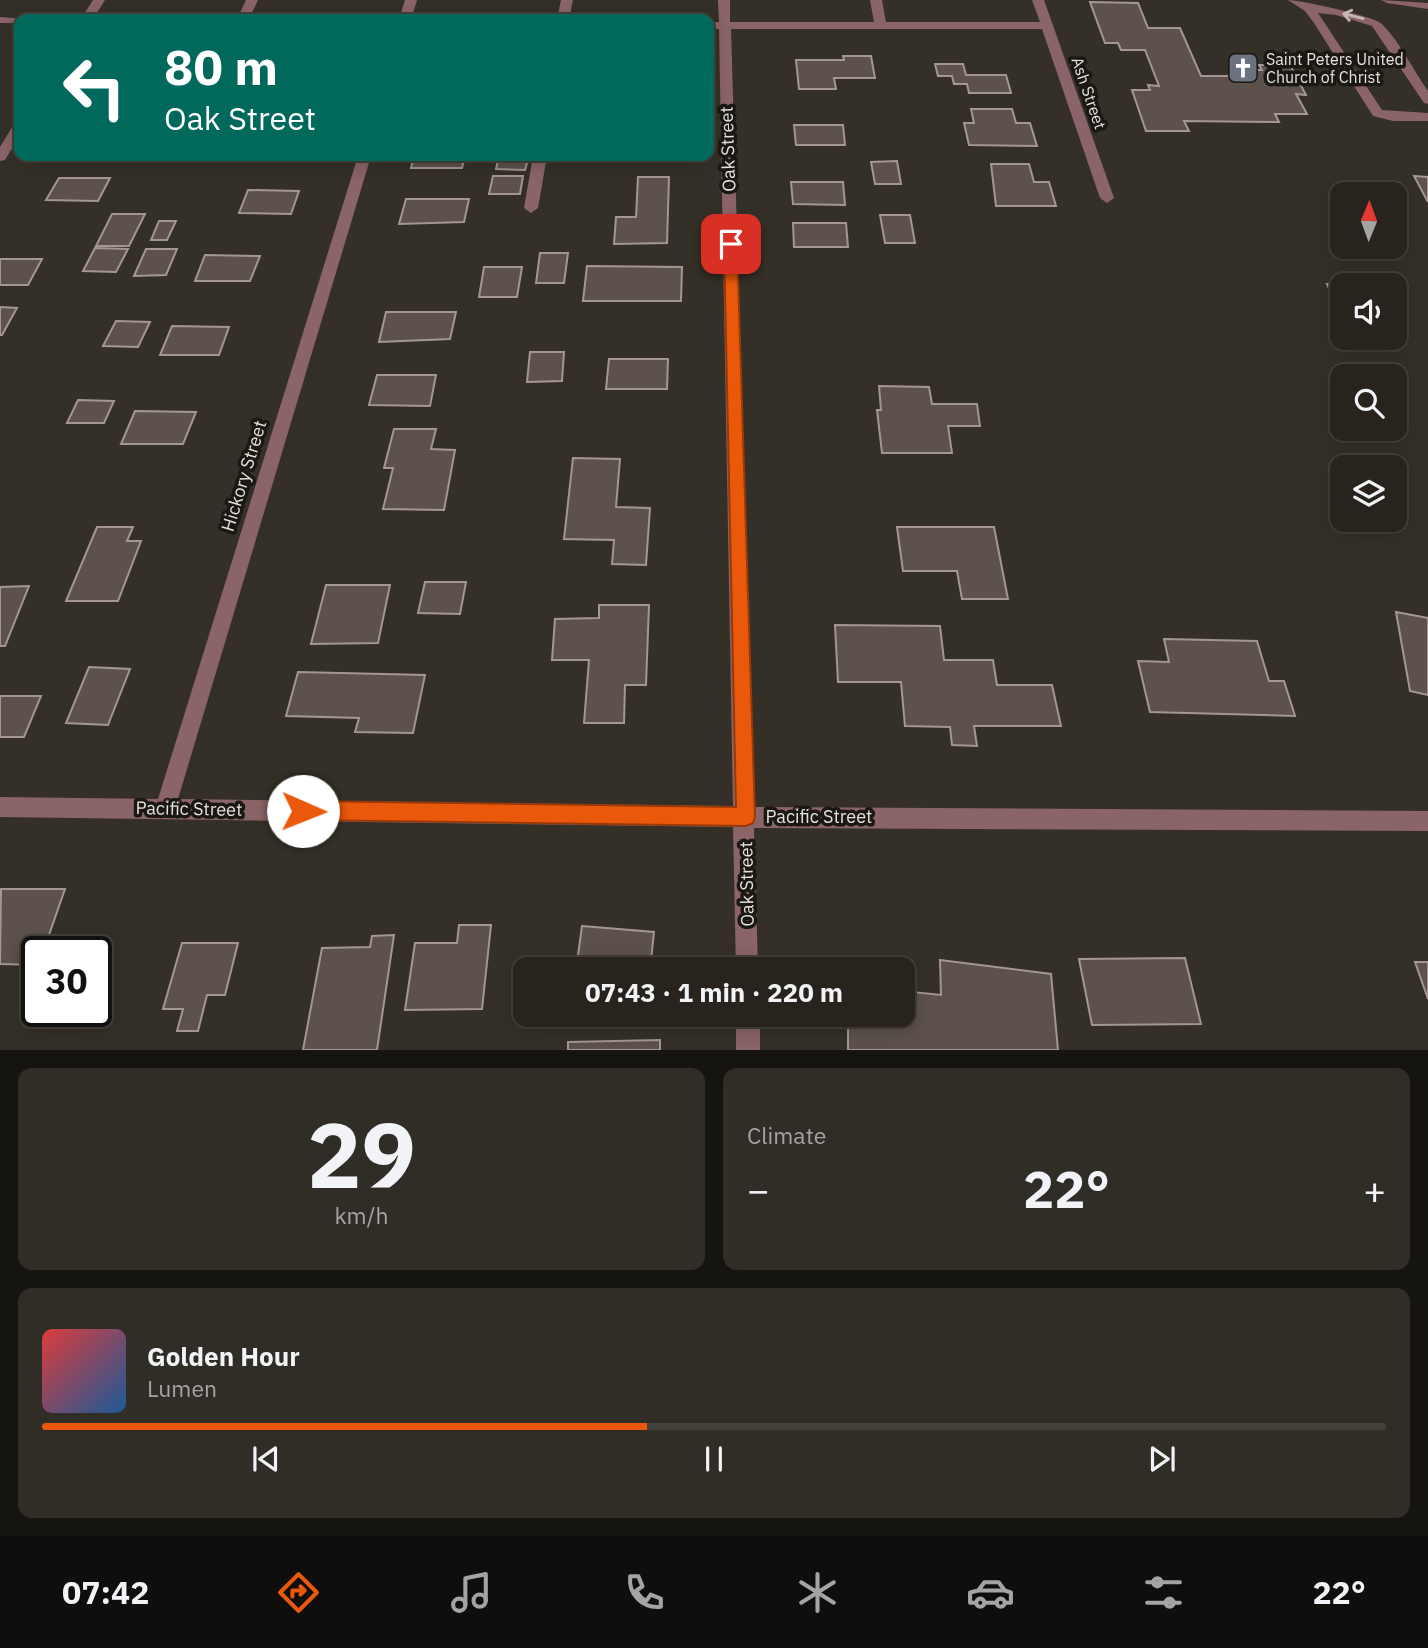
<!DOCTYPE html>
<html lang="en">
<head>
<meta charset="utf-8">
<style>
	body { margin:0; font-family:"IBM Plex Sans",sans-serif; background:#302c26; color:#f1f3f6; height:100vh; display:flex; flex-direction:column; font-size:26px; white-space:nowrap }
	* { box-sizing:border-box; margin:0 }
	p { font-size:23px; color:#a5a4a4 }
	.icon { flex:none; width:38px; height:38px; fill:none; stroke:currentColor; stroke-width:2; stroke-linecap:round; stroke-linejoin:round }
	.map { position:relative; height:1050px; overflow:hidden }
	.side { display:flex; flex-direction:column; gap:18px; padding:18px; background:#161410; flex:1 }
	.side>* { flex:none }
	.guide { position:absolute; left:14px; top:14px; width:700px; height:147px; border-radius:14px; box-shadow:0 4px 18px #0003,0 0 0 2px #44413b; background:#00695c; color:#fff; overflow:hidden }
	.needle { width:46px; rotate:1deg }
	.buttons { position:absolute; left:1330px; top:182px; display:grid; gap:14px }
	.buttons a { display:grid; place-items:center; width:77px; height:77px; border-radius:14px; background:#28241d; box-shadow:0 4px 18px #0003,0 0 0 2px #44413b; font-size:35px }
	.speed { position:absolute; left:21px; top:936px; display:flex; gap:14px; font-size:35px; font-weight:700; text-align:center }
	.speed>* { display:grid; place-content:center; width:91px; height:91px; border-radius:50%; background:#28241d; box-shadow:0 4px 18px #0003,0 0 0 2px #44413b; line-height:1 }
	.speed .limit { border:4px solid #111; border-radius:10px; background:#fff; color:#111 }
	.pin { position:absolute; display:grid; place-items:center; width:60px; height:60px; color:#fff; margin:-30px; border-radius:14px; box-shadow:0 4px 10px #0006 }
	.me { position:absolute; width:77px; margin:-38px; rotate:91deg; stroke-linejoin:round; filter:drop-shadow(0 0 5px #0008) }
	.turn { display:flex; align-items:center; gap:24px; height:147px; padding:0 35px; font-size:32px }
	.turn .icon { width:91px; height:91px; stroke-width:2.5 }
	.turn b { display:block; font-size:49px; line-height:60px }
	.big { font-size:52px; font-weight:800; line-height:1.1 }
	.side .tile { flex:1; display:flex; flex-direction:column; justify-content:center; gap:10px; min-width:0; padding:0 24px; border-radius:14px; background:#302c26 }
	.side .dial { align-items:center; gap:0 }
	.dial b { font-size:91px; line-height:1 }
	.song { display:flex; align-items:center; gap:21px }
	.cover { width:84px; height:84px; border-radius:10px; background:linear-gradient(135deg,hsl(0 70% 55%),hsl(210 70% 35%)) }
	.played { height:7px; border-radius:4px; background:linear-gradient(90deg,#ea580c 45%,#44413b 45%) }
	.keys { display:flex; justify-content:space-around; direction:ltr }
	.heat { display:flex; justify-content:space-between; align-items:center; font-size:38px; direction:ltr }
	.side .tiles { flex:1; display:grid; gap:18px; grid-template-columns:1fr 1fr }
	.tile:last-child { grid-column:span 2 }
	.trip { position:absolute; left:513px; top:957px; width:402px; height:70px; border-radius:14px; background:#28241d; box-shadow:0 4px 18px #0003,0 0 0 2px #44413b; font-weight:800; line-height:70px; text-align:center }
	.menu { display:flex; height:112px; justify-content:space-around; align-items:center; background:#100e0c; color:#a5a4a4 }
	.menu .icon { width:49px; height:49px }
	.menu .selected { color:#ea580c }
	.menu b { font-size:32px; color:#f1f3f6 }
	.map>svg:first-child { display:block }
	.building { fill:#5c514b; stroke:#a39790; stroke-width:2 }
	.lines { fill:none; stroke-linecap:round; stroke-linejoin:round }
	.minor { fill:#8a6467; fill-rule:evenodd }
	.oneway { stroke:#c5b6b3 }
	.route { fill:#ea580c; stroke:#983908; stroke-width:2 }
	.labels { text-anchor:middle; stroke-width:7; stroke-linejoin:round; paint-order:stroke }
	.far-poi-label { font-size:16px; fill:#e5e2dc; stroke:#1b1814; text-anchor:start }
	.far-street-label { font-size:16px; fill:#e5e2dc; stroke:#1b1814 }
	.street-label { font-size:18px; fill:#e5e2dc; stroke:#1b1814 }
</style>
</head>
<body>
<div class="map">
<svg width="1428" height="1050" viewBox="0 0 1428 1050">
	<rect width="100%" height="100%" fill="#353027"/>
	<!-- building -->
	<path class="building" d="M1090,2l48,1 10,25h32l21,48h36l-3,-6h28l-3,-5h31l16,30 -10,-1 11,20h-32l4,8 -95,-1 5,10h-43l-14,-41h18l-2,-5 11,1 -14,-36h-24l-3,-7h-13z
		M843,56h28l4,22h-41l2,11h-37l-3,-29h48z
		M935,64h28l3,11h40l5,18h-42l-2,-9h-13l-2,-8h-14z
		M971,109h41l4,14h14l7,23 -68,-1 -5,-22h10z
		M794,125h49l2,20h-49z
		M414,156h51l-3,12h-51z
		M499,156h30l-4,14 -29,-1z
		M897,161l4,23h-26l-4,-22z
		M991,164h38l5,18h15l7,24h-60z
		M493,176h30l-3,18h-31z
		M1414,176l14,1v25z
		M638,177h31l-2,66 -53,1 2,-27h20z
		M59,178h51l-12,23 -52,-1z
		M791,182h52l2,23 -52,-1z
		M248,190l51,1 -8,23 -52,-1z
		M406,199h63l-5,23 -65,2z
		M112,214h33l-16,32h-33z
		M880,215h30l5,28h-30z
		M159,221h17l-9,19h-16z
		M793,223h53l2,24h-54z
		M95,248l33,1 -12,23 -33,-1z
		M146,249h31l-11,26 -32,1z
		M540,253h28l-4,30h-28z
		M205,255l55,1 -10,25h-55z
		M0,259h42l-14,26h-28z
		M587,266l95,1 -1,34h-98z
		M484,267h38l-5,30h-38z
		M1327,284l46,1h-31v24h-4z
		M0,307l17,1 -15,27h-2z
		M386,312h70l-6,27 -71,3z
		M116,321l34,1 -12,25 -35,-1z
		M172,326l57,1 -10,28h-59z
		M530,352h34l-2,29 -35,1z
		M609,359h59l-1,30h-61z
		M377,375h59l-6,31 -61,-1z
		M879,386l50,1 3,17h45l3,22h-32l4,27h-70l-5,-43h4z
		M78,400l36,1 -10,22h-37z
		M135,411l61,1 -13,32h-62z
		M394,429h42l-5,20 24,1 -11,60 -61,-1 10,-41h-9z
		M573,458l47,1 -4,48 34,1 -4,57 -34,-1 2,-24 -50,-1z
		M97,527h36l-6,14h14l-23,60h-52z
		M897,527h97l14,72h-46l-5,-28h-54z
		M425,582h41l-6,32 -42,-1z
		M326,585h64l-12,58 -67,1z
		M29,586l-24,60h-5v-59z
		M599,605h50l-3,80h-21l-1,38h-40l5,-63h-37l3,-41 44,-1z
		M1396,612l32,6v77l-18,-4z
		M835,625l105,1 4,34h49l4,25h55l9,41h-87l3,20 -25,-1 -2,-18 -45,-1 -4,-44h-63z
		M1164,639l93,2 12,40h15l11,35 -145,-4 -12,-51 31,1z
		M89,667l41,2 -22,56 -42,-2z
		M298,672l127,3 -12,58 -58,-1 4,-14 -73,-2z
		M0,696h41l-17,41h-24z
		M1,889h64l-22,63h-6v13l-37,-1z
		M459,925h32l-9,84 -77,1 10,-67h42z
		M582,926l72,6 -4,38h-74z
		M394,935l-17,115h-74l19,-102 48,-1 2,-11z
		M182,943h56l-13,52h-18l-9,36h-21l6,-22h-20z
		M1185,958l16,66 -109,1 -13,-66z
		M940,960l111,14 7,76h-210v-29l44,5v-11h11v-24l38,4z
		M1415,962h13v37z
		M660,1040v10h-92v-8z"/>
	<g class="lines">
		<!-- minor -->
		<path class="minor" d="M93,0h12l-12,19h-12z
			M246,0h12l-9,19h-12z
			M405,0h12l-6,19h-12z
			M561,0h12l-4,19h-12z
			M718,0h12v22h144l-4,-22h12l4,22h154l-8,-22h12l70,198 -7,5 -7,-5 -58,-169h-311l23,778 674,4v20l-674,-3 4,142h-22l-3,-143 -733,-10v-20l158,2 200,-643h13l-193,643 555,7 -14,-777h-10v-6l10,-1z
			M1288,0c12,0 86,16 94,24 18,18 31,46 46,67v13l-4,-1 -52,-77 -36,-11 -18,-2 64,97 46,3v8h-35l-20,-5 -59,-93 -9,-12z
			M1381,0l47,3v6l-41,-6z
			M0,17l24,2h-5v4h-19z
			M19,123v14l-14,23 -5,1v-14l14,-23z
			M533,156h14l-9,52 -7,5 -7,-5z
			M736,1015h24v35h-24z"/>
	</g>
	<!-- one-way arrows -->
	<defs><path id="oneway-shaft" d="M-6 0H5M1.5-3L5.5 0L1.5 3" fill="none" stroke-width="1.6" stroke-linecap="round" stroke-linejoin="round" transform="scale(1.75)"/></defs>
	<use class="oneway" href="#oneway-shaft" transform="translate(1353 16) rotate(-166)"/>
	<!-- route -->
	<path class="route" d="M731,240l6,4 18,573 -2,6 -7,3 -443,-6 -6,-2 -3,-7 3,-7 6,-3 433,6 -12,-563z"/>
	<!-- icons -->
	<defs>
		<g id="church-square" transform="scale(1.575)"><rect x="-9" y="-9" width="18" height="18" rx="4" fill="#6b7280" stroke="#1b1814"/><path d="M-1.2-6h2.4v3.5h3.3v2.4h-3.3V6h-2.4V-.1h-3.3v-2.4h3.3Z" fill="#fff"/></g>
	</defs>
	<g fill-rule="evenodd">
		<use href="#church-square" x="1243" y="68"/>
	</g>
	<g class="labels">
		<!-- far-poi labels -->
		<g class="far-poi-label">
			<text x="1266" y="65">Saint Peters United<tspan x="1266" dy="18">Church of Christ</tspan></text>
		</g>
		<!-- far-street labels -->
		<g class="far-street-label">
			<text transform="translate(1089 93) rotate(71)" y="6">Ash Street</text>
		</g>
		<!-- street labels -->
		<g class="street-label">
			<text transform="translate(728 149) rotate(-92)" y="6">Oak Street</text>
			<text transform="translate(244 476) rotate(-73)" y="6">Hickory Street</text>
			<text transform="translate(189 809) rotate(1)" y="6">Pacific Street</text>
			<text x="819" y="823">Pacific Street</text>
			<text transform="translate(747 884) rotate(-91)" y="6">Oak Street</text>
		</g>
	</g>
</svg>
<div class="buttons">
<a><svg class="needle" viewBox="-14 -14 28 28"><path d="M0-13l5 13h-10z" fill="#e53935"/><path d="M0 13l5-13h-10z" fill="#a5a4a4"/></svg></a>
<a><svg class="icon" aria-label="sound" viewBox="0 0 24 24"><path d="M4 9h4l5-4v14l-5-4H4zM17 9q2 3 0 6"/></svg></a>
<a><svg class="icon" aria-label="search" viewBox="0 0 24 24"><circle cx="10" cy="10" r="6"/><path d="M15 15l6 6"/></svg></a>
<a><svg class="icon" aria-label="layers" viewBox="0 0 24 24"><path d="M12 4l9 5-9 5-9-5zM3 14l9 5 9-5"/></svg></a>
</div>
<div class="speed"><div class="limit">30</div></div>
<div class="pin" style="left:731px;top:244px;background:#d93025"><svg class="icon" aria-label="arrive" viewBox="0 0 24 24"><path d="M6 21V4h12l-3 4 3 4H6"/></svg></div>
<svg class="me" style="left:303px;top:811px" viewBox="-20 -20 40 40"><circle r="19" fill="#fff"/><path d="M0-13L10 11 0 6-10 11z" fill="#ea580c"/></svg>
<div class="trip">07:43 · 1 min · 220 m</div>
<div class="guide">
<div class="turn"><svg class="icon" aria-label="left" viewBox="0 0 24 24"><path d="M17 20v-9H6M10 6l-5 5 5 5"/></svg><div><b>80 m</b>Oak Street</div></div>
</div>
</div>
<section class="side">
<div class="tiles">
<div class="tile dial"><b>29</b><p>km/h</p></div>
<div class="tile"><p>Climate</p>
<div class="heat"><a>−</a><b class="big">22°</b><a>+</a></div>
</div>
<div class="tile">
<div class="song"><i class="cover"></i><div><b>Golden Hour</b><p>Lumen</p></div></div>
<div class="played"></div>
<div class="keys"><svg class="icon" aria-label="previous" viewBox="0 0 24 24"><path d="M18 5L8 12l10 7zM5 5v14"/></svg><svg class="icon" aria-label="pause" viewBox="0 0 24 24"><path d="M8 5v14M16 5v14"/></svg><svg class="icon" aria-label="next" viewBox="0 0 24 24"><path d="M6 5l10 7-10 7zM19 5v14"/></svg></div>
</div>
</div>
</section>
<nav class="menu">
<b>07:42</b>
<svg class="icon selected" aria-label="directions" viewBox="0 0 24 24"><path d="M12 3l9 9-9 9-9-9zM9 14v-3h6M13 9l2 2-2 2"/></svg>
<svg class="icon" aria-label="music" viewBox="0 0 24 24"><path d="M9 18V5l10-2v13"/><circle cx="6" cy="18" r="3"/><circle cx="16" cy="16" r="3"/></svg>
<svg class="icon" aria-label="phone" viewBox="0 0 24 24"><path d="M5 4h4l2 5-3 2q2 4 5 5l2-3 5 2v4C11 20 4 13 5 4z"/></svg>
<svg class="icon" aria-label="climate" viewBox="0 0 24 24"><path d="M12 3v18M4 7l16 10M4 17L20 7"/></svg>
<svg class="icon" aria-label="car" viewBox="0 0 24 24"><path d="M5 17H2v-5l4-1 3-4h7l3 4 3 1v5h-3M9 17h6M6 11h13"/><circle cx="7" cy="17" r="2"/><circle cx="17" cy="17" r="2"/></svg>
<svg class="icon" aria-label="filters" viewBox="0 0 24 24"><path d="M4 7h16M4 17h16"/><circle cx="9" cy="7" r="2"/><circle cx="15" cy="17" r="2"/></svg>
<b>22°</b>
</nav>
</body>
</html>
